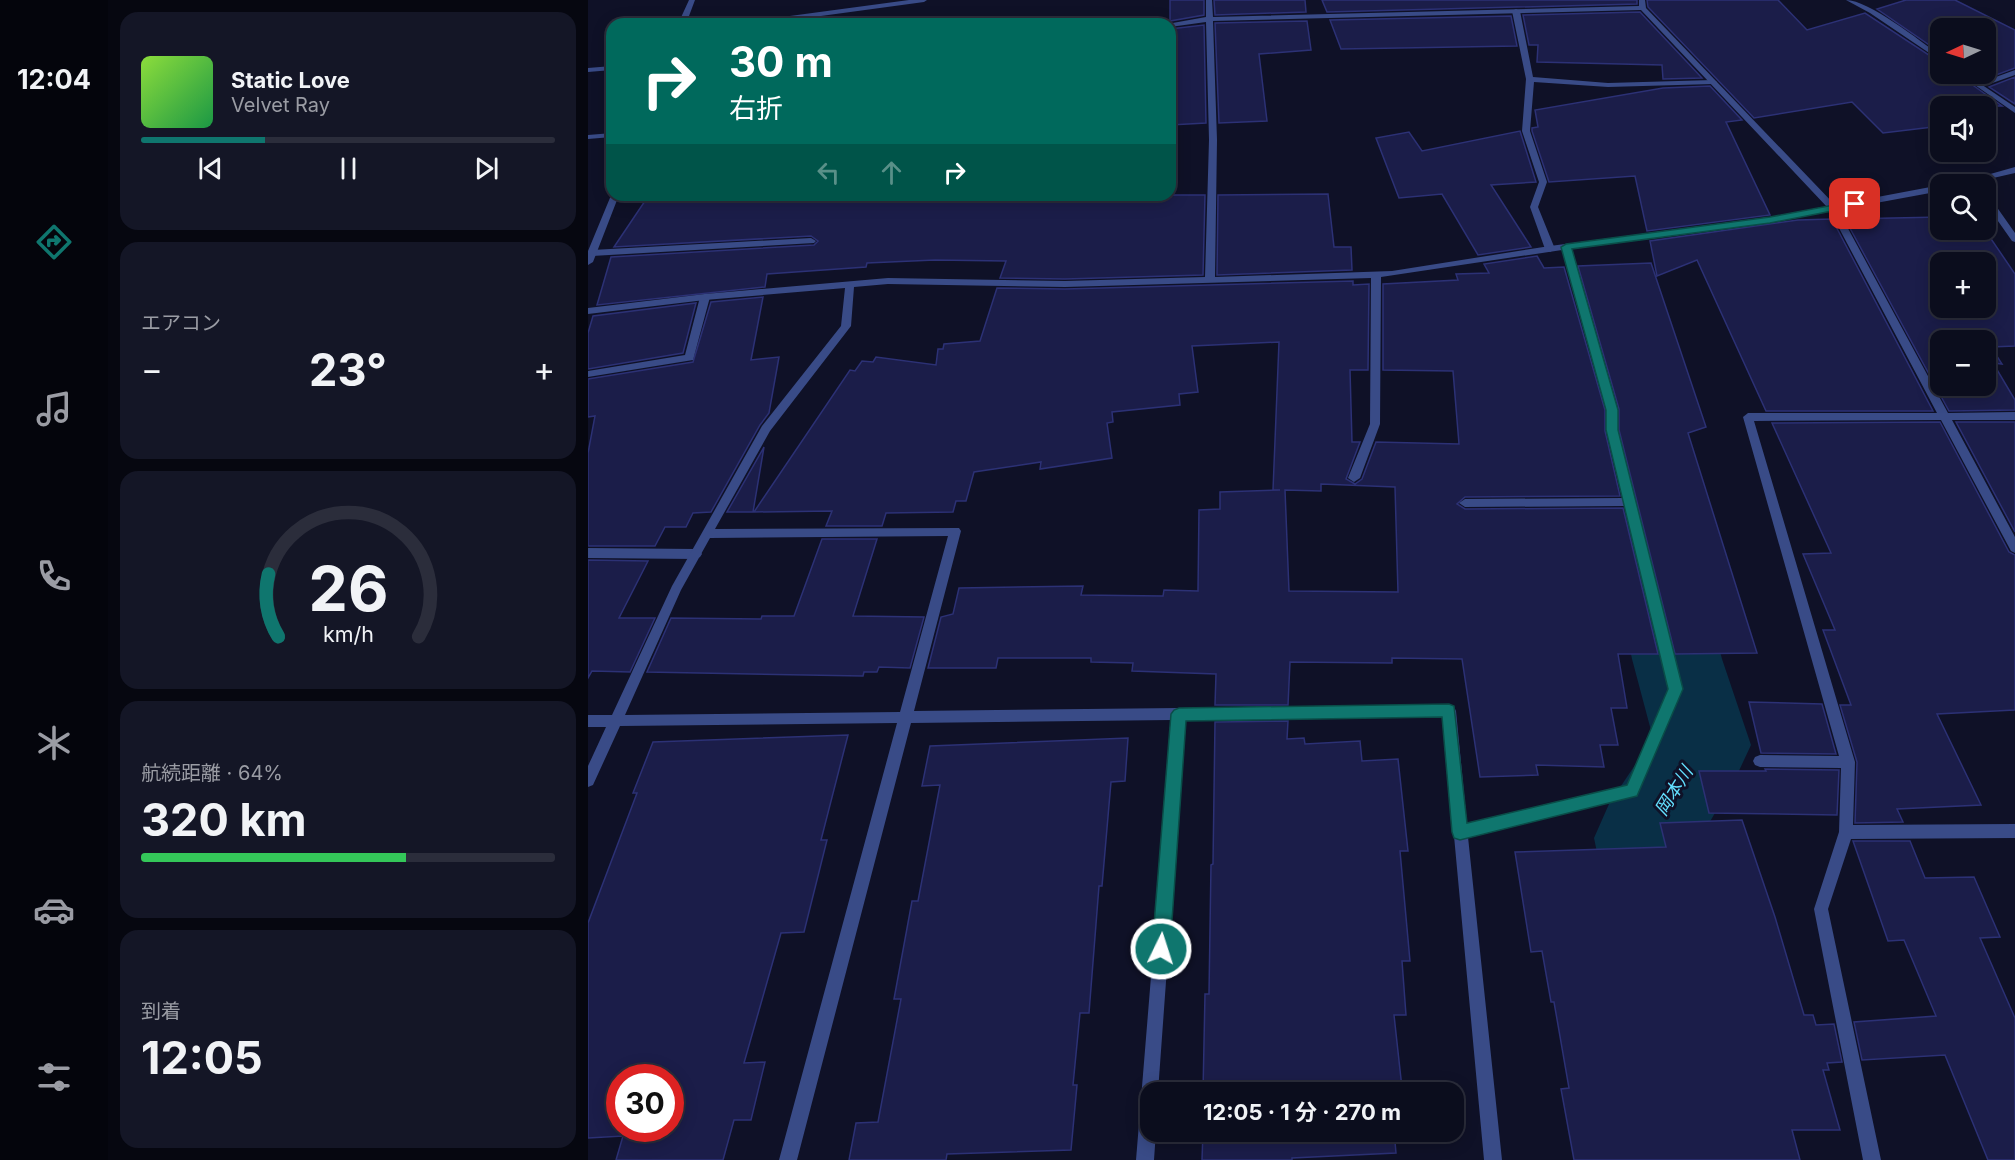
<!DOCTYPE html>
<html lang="ja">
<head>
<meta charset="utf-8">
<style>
	body { margin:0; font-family:Inter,"Noto Sans JP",sans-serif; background:#141626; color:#f1f3f6; height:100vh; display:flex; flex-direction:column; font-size:22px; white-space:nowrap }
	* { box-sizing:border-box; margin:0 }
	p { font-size:20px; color:#9a9ca4 }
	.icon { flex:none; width:33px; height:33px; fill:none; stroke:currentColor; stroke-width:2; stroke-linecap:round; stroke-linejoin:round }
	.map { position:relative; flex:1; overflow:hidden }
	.details { display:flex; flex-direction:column; gap:12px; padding:12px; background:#060710; width:480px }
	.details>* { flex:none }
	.top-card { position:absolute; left:18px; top:18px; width:570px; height:183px; border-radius:18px; box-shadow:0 3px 15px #0003,0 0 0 2px #2b2d3b; background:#00695c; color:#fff; overflow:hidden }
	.needle { width:39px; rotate:266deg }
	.fabs { position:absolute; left:1342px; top:18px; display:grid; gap:12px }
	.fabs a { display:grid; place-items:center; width:66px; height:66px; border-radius:12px; background:#0b0d1d; box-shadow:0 3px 15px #0003,0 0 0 2px #2b2d3b; font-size:30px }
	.speed { position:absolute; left:18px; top:1064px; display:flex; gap:12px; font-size:30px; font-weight:700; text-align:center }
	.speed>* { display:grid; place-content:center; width:78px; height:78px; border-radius:50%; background:#0b0d1d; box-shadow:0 3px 15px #0003,0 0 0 2px #2b2d3b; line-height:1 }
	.speed .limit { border:9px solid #d22; background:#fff; color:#111 }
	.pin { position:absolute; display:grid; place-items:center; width:51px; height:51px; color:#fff; margin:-26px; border-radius:12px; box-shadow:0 3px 9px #0006 }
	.me { position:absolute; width:66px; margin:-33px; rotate:4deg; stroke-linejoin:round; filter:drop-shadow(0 0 4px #0008) }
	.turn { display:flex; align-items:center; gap:21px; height:126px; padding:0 24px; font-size:27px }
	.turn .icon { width:78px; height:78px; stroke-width:2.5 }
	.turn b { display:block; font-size:42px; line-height:51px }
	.lanes { display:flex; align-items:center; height:57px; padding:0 24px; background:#0003; justify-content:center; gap:30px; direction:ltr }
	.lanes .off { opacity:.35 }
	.big { font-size:45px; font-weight:700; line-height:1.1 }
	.details .card { flex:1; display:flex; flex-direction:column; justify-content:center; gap:9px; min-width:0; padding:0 21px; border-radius:18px; background:#141626 }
	.details .dial { align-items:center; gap:0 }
	.dial svg { height:156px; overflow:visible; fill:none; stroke:#2b2d3b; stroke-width:7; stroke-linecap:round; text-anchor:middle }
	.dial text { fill:#f1f3f6; stroke:none }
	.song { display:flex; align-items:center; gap:18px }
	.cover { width:72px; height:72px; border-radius:9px; background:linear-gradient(135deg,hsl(90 70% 55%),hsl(140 70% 35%)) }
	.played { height:6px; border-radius:3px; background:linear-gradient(90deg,#0f766e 30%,#2b2d3b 30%) }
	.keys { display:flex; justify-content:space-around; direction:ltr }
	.heat { display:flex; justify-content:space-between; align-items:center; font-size:33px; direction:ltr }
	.charge { height:9px; border-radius:4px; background:linear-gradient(90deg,#34c759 64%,#2b2d3b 0) }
	.trip { position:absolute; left:552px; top:1082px; width:324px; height:60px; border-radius:18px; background:#0b0d1d; box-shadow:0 3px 15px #0003,0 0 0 2px #2b2d3b; font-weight:700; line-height:60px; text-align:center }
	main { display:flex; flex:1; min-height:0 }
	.dock { display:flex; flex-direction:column; width:108px; justify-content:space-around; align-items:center; background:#04050c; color:#9a9ca4 }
	.dock .icon { width:42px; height:42px }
	.dock .selected { color:#0f766e }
	.dock b { font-size:27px; color:#f1f3f6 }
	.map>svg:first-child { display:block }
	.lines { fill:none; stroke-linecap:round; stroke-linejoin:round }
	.river { fill:#092f46; fill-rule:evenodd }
	.building { fill:#1b1d49; stroke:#2c3175; stroke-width:1.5; fill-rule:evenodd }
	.service { fill:#394b87; fill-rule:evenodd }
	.minor { fill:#394b87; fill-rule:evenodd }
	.route { fill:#0f766e; stroke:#0a4d48; stroke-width:1.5 }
	.labels { text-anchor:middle; stroke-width:6; stroke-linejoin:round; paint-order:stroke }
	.water-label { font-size:18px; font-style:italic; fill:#63e0ff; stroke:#0f1127 }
</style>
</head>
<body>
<main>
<nav class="dock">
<b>12:04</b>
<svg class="icon selected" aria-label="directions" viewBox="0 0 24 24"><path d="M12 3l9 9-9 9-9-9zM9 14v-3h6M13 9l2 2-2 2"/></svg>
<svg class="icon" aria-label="music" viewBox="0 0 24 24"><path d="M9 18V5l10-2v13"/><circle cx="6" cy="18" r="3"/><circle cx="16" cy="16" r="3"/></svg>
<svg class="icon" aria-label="phone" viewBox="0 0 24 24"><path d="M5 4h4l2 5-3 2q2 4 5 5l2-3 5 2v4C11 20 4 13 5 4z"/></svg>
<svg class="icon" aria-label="climate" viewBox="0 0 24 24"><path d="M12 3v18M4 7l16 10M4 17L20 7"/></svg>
<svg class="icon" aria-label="car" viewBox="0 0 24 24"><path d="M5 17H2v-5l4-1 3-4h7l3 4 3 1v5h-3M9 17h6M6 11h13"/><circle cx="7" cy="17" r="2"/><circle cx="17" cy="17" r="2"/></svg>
<svg class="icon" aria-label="filters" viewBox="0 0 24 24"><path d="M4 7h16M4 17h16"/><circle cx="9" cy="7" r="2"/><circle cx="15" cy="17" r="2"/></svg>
</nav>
<section class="details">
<div class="card">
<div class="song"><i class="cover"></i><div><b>Static Love</b><p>Velvet Ray</p></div></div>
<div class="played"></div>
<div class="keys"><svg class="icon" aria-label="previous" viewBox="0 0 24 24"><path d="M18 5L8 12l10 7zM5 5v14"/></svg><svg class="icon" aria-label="pause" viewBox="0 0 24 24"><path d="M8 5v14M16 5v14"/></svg><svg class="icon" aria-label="next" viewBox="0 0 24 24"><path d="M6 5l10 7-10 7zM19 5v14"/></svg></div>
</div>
<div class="card"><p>エアコン</p>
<div class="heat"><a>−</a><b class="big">23°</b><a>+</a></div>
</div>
<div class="card dial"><svg viewBox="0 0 100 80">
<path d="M14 69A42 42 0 1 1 86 69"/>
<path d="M14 69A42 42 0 0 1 9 37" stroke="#0f766e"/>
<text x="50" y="56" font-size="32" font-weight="700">26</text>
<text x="50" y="72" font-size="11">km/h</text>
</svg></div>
<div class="card"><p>航続距離 · 64%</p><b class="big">320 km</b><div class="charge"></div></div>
<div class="card"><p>到着</p><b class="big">12:05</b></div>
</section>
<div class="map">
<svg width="1427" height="1160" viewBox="0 0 1427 1160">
	<rect width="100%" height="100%" fill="#0f1127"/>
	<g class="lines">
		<!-- river -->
		<path class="river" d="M1061,507l29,9 12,23 32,120 29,86 -14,30 -40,69 64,238 14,78h-122l-8,-78 -51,-244 15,-34 44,-66 -21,-79 -24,-120 12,-23z"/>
	</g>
	<!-- building -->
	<path class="building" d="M582,0h34v15l-34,6z
		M626,0h91l1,12 -91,3z
		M734,0h315v4l-310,8z
		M1059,0h131l29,30 58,-17 76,50v11h16l45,32h-61v20l-58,7 -31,-31 -98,16 -106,-111z
		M1318,0h49l60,30v38l-35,13 -11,-7h17v-46h-45v25l-64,-44z
		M1052,12l62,66 -39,1 -1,-14 -125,-3 1,-17h-9l-6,-30z
		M923,16l6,30 -176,3 -11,-29z
		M719,21l4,29 -52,4 8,67 -48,2 -4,-100z
		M616,25l2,98 -36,2v-96z
		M1427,77v27l-26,-17z
		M1122,86l32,34 -16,2 44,93 -123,16 -12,-55 -86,6 -17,-51v-3l6,-1 -3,-17 128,-22z
		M932,131l16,51 -45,3 40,62 -53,8 -36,-61 -43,4 -23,-60 33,-6 13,19z
		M740,194l6,53h17l1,23 -135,5 1,-80z
		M61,195h556l-2,80 -138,4 -65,-1 6,-17 -71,-1 -68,3 -1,4 -99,7 -2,13 -168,18 14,-48 203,-12 4,-4 -7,-5 -197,11z
		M1353,217v13h44l30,44v72l-24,1 11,17 -9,-1 22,37v10l-66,1 -104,-192zM1353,262h45v46h-45zM1353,340h45v46h-45z
		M1244,219l101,192h-167l-69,-151 -40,16 -7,-35 148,-21z
		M949,256l7,12 20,-1 41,143v21l15,65 -155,1 -8,7 8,5 158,-1 35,146h-40l9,54h-16l7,37h-18l4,22 -68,-2 2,10 -58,2 -18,-118 -70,-1v5l-102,-1 -2,43h-73l1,-31 -84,-3 1,-8 -42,-1v-4h-93l-2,10h-68l13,-51 12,-3 6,-26 124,-2 -2,9 82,1 1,-6 34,1 1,-81 21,-1v-17l60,-2h-7l6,-148 -87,4 6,46 -19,2 1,11 -68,7 1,10 -6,1 5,35 -72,11 1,-7 -67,10 -8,29h-10l-3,11 -67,1 -4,13h-56l6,-15 -78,1 96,-142 5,1 7,-10 11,1 3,-5 60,8 2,-16h5l1,-5 36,-3 17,-53 68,1 288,-8v4l16,-1 -1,86h-18l2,72h8l-14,37 9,5 7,-5 14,-37 83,2 -6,-73 -70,-1v-86l75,-4 -2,-6 33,-1 -5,-9zM733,484l74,3 3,105 -109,-1 -4,-101 36,1z
		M1063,263l55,164 -18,6 69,220 -82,1 -56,-224v-21l-41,-143z
		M175,297l-12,63 28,-3 -10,56 -9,12 -49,87 -18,1 -7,14h-21l-10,19h-67v-93l7,-37 -7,1v-38l105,-17 18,-60z
		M108,303l-13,50 -95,16v-36l5,-17z
		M1352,422l69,130 6,3v155l-78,4 44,91 -84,4 6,13 -48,1 2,-61 -17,-57h11l-28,-75h12l-32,-76 28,-1 -59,-130z
		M1368,422h59v110z
		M176,447l-11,65h-26z
		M234,539h55l-24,77 71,1 -14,51 -31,-1 -2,5h-13l-1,4 -216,-4 24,-54 90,1 1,-3h32z
		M0,560l60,1 -29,57h36l-25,54 -38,-1 -4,7z
		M1161,702l73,2 14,50 -75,-1z
		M700,721l-1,18 17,-1 1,6 55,-3 2,20 36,-2 10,92h-8l10,110h-8l4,54h-12l8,73 -11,1 1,3h-189l2,-98h4l2,-129 2,-1 2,-142z
		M260,735l-27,105h6l-23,92 -23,1 -37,130 21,-1 -14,58h-17l-11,40h-107l7,-24 -35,2v-215l49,-130h-4l20,-51zM32,1077h50v51h-50z
		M540,738l-3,43 -14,1 -9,104h-3l-10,127h-9l-7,72h4l-6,65 -124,4 -1,6h-97l7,-37 22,-1 23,-123h-7l18,-98h6l22,-116 -18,1 8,-40z
		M1177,769l74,1 -2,45 -128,-2 -10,-42h67z
		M1154,820l33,97 29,98h9l3,10 18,-1 8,38 -15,1 2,7h-6l17,60h-48l8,30h-226l-13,-71 8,-1 -15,-86h-3l-9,-51 -11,1 -16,-100 151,-5 -6,-24z
		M1265,841h57l15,37 49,-1 26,60 -20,1 35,80v142h-27l-43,-105 -83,5 -8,-38 82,-6 -32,-76 -16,1z
		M615,1131h191l2,22 -104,5v2h-90z"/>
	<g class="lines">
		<!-- service -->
		<path class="service" d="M928,9l4,2 13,66 75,6 105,-3 4,2 -4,2 -105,3 -74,-5 -4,49 17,51 -9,25 17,42 -5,3 -5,-3 -15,-42 9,-25 -17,-51 4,-52 -14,-68z
			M1427,70v5l-34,12 -7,-2z
			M223,238l5,3 -2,2 -222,13 -4,-2 1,-3 3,-1z
			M117,294l5,3 -17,63 -105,17v-6l97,-16 15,-58z
			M0,548l108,1 4,2 2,3 -2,3 -4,2 -108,-1z"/>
		<!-- minor -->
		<path class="minor" d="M101,0h6l-9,24h-8z
			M321,0h18l-3,2 -162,22h-20l4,-2z
			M618,0h6l1,17 426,-11v-6h6l1,8 189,197 106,-20v6l-103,19 110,203 67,-1v8h-63l63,117v16l-4,-2 -70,-131 -187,1 101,341 -2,63 162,-1v14l-164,1 -23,70 53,251h-18l-49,-251 25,-77 2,-64 -81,-1 -5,-2 -2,-4 2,-4 5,-2 79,1 -96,-339 5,-4h189l-107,-202 -60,12 -199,26 46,161v20l64,259 -44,107 -169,41 34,323h-18l-41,-443 -258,3 -27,372h-8v39h6l-2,29h-18l36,-440 -261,3 -114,437h-18l118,-437 -277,3 -27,59 -5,2v-21l18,-39h-18v-12h24l60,-129 90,-160 79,-100 4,-38 -140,12 -117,14v-6l117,-14 183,-16 177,3 140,-4 4,-137 -3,-118 -36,5v-3h-3l39,-7zM1053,10l186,197 -57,10 -220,29 -158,25 -177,6 2,-137 -4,-119zM974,250l45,160v20l16,68 -158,1 -6,4 6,4 160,-1 44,183 -42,97 -160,38 -11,-113 -2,-4 -5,-2 -535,6 47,-180 -2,-3 -244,1 55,-98 81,-105 3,-39 34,-3 177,3 306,-9 -1,146 -22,54 6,4 6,-4 20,-54 1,-147zM360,536l-48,176 -275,3 56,-125 29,-52z
			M1258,0c23,0 74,41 95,56v5l-71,-48z
			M24,66v4l-24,2v-4z
			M1371,74h7l49,33v6z
			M24,133v4l-24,2v-4z
			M1427,167v6l-48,11h-12z
			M24,193v2h7l-26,67 -5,3v-14z
			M1398,195l3,1 26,37v9l-3,-1 -26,-37z"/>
	</g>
	<!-- route -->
	<path class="route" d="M1267,201l5,3 -2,2 -88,17 -198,26 46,161v20l65,259 -46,107 -177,44 -6,-2 -2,-6 -10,-115 -256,4 -16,228 -3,6 -6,2 -6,-2 -3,-6 19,-235 3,-4 5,-2 270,-4 5,2 13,117 160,-38 41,-96 -62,-259v-20l-45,-163 5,-3 204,-27z"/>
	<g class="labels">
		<!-- water labels -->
		<g class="water-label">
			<text transform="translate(1086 791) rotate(-58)" y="6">岡本川</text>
		</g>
	</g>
</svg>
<div class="fabs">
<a><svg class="needle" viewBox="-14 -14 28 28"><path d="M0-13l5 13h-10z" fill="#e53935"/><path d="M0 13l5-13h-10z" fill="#9a9ca4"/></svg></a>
<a><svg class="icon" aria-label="sound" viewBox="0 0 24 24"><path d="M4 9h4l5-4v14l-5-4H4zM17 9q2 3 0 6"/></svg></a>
<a><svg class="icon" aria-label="search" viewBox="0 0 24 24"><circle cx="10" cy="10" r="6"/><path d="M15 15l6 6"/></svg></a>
<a>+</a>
<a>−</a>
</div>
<div class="speed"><div class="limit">30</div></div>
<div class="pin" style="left:1267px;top:204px;background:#d93025"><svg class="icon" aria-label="arrive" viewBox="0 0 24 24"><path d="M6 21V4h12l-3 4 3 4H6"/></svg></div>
<svg class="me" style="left:573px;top:949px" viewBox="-20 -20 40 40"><circle r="17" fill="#0f766e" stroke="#fff" stroke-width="3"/><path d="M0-11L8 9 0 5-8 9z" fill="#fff"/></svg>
<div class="trip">12:05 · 1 分 · 270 m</div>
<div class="top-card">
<div class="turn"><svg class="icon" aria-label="right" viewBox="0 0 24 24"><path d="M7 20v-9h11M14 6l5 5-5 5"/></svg><div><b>30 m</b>右折</div></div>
<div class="lanes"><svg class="icon off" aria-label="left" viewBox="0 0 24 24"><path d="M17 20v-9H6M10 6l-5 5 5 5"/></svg><svg class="icon off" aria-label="ahead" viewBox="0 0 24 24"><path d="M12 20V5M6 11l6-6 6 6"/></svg><svg class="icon" aria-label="right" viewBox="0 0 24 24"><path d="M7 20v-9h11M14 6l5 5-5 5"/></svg></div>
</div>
</div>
</main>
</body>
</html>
